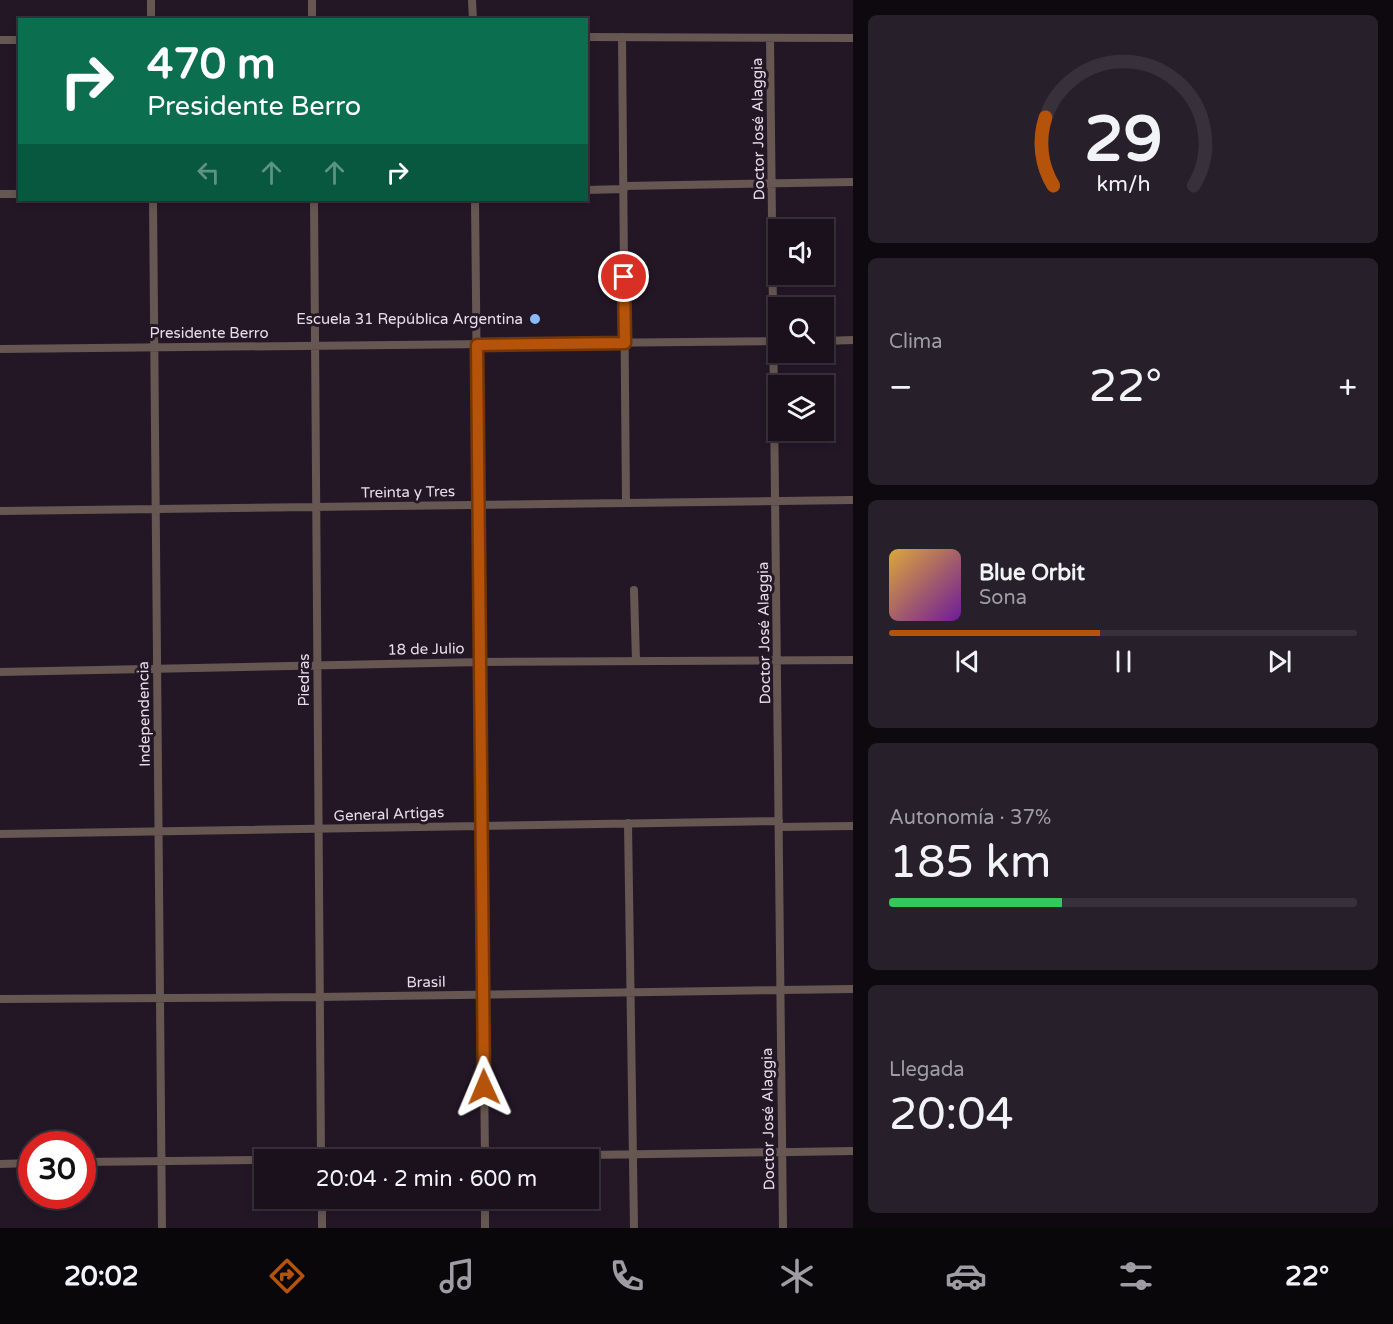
<!DOCTYPE html>
<html lang="es">
<head>
<meta charset="utf-8">
<style>
	body { margin:0; font-family:"Varela Round",sans-serif; background:#271f29; color:#f1f3f6; height:100vh; display:flex; flex-direction:column; font-size:22px; white-space:nowrap }
	* { box-sizing:border-box; margin:0 }
	p { font-size:20px; color:#9f9da3 }
	.icon { flex:none; width:33px; height:33px; fill:none; stroke:currentColor; stroke-width:2; stroke-linecap:round; stroke-linejoin:round }
	.map { position:relative; flex:1; overflow:hidden }
	.side { display:flex; flex-direction:column; gap:15px; padding:15px; background:#0e090f; width:540px }
	.side>* { flex:none }
	.top-card { position:absolute; left:18px; top:18px; width:570px; height:183px; border-radius:0px; box-shadow:0 3px 9px #0003,0 0 0 2px #38313b; background:#0b6e4f; color:#fff; overflow:hidden }
	.tools { position:absolute; left:768px; top:219px; display:grid; gap:12px }
	.tools a { display:grid; place-items:center; width:66px; height:66px; border-radius:0px; background:#1a111c; box-shadow:0 3px 9px #0003,0 0 0 2px #38313b; font-size:30px }
	.speed { position:absolute; left:18px; top:1131px; display:flex; gap:12px; font-size:30px; font-weight:700; text-align:center }
	.speed>* { display:grid; place-content:center; width:78px; height:78px; border-radius:50%; background:#1a111c; box-shadow:0 3px 9px #0003,0 0 0 2px #38313b; line-height:1 }
	.speed .limit { border:9px solid #d22; background:#fff; color:#111 }
	.pin { position:absolute; display:grid; place-items:center; width:51px; height:51px; color:#fff; margin:-26px; border:3px solid #fff; border-radius:50%; box-shadow:0 2px 6px #0007 }
	.me { position:absolute; width:66px; margin:-33px; rotate:359deg; stroke-linejoin:round; filter:drop-shadow(0 0 4px #0008) }
	.turn { display:flex; align-items:center; gap:21px; height:126px; padding:0 30px; font-size:27px }
	.turn .icon { width:78px; height:78px; stroke-width:2.5 }
	.turn b { display:block; font-size:42px; line-height:51px }
	.lanes { display:flex; align-items:center; height:57px; padding:0 30px; background:#0003; justify-content:center; gap:30px; direction:ltr }
	.lanes .off { opacity:.35 }
	.big { font-size:45px; font-weight:600; line-height:1.1 }
	.side .tile { flex:1; display:flex; flex-direction:column; justify-content:center; gap:9px; min-width:0; padding:0 21px; border-radius:9px; background:#271f29 }
	.side .dial { align-items:center; gap:0 }
	.dial svg { height:156px; overflow:visible; fill:none; stroke:#38313b; stroke-width:7; stroke-linecap:round; text-anchor:middle }
	.dial text { fill:#f1f3f6; stroke:none }
	.song { display:flex; align-items:center; gap:18px }
	.cover { width:72px; height:72px; border-radius:9px; background:linear-gradient(135deg,hsl(40 70% 55%),hsl(280 70% 35%)) }
	.played { height:6px; border-radius:3px; background:linear-gradient(90deg,#b45309 45%,#38313b 45%) }
	.keys { display:flex; justify-content:space-around; direction:ltr }
	.heat { display:flex; justify-content:space-between; align-items:center; font-size:33px; direction:ltr }
	.charge { height:9px; border-radius:4px; background:linear-gradient(90deg,#34c759 37%,#38313b 0) }
	.trip { position:absolute; left:254px; top:1149px; width:345px; height:60px; border-radius:0px; background:#1a111c; box-shadow:0 3px 9px #0003,0 0 0 2px #38313b; font-weight:600; line-height:60px; text-align:center }
	.menu { display:flex; height:96px; justify-content:space-around; align-items:center; background:#0a070b; color:#9f9da3 }
	.menu .icon { width:42px; height:42px }
	.menu .selected { color:#b45309 }
	.menu b { font-size:27px; color:#f1f3f6 }
	main { display:flex; flex:1; min-height:0 }
	.map>svg:first-child { display:block }
	.lines { fill:none; stroke-linecap:round; stroke-linejoin:round }
	.street { stroke:#665752; stroke-width:8 }
	.route-casing { stroke:#753606; stroke-width:15 }
	.route { stroke:#b45309; stroke-width:10 }
	.poi-dot { fill:#8abafc; stroke:#231726; stroke-width:2 }
	.labels { text-anchor:middle; stroke-width:6; stroke-linejoin:round; paint-order:stroke }
	.street-label { font-size:15px; fill:#e6dde8; stroke:#231726 }
	.poi-label { font-size:15px; fill:#e6dde8; stroke:#231726; text-anchor:end }
</style>
</head>
<body>
<main>
<div class="map">
<svg width="853" height="1228" viewBox="0 0 853 1228">
	<rect width="100%" height="100%" fill="#231726"/>
	<g class="lines">
		<!-- street -->
		<path class="street" d="M151,0v20
			M312,0v20
			M472,0l1,20
			M586,37l267,1
			M622,37l4,466
			M770,38l13,1190
			M0,40h20
			M624,186l229,-4
			M586,190l38,-1
			M0,194h20
			M153,200l9,1028
			M314,200l7,960
			M475,200l10,960
			M824,341l29,-1
			M0,349l778,-8
			M0,511l853,-11
			M634,590l2,71
			M0,672l481,-10 372,-2
			M628,823l6,405
			M779,827l74,-1
			M0,834l779,-13
			M0,999l319,-2 534,-8
			M268,1160l585,-9
			M82,1162l182,-2
			M0,1164l32,-1
			M322,1198v30
			M485,1198v30"/>
	</g>
	<g class="lines">
		<!-- route casing -->
		<g class="route-casing">
			<path id="route" d="M484,1087l-7,-742 148,-2 -1,-66"/>
		</g>
		<!-- route -->
		<use href="#route" class="route"/>
	</g>
	<!-- markers -->
	<circle class="poi-dot" cx="535" cy="319" r="6"/>
	<g class="labels">
		<!-- street labels -->
		<g class="street-label">
			<text transform="translate(758 129) rotate(-91)" y="5">Doctor José Alaggia</text>
			<text x="209" y="338">Presidente Berro</text>
			<text transform="translate(408 492) rotate(-1)" y="5">Treinta y Tres</text>
			<text transform="translate(764 633) rotate(-91)" y="5">Doctor José Alaggia</text>
			<text transform="translate(426 649) rotate(-1)" y="5">18 de Julio</text>
			<text transform="translate(304 680) rotate(-90)" y="5">Piedras</text>
			<text transform="translate(144 714) rotate(-91)" y="5">Independencia</text>
			<text transform="translate(389 814) rotate(-2)" y="5">General Artigas</text>
			<text transform="translate(426 982) rotate(-1)" y="5">Brasil</text>
			<text transform="translate(768 1119) rotate(-91)" y="5">Doctor José Alaggia</text>
		</g>
		<!-- poi labels -->
		<g class="poi-label">
			<text x="523" y="324">Escuela 31 República Argentina</text>
		</g>
	</g>
</svg>
<div class="tools">
<a><svg class="icon" aria-label="sound" viewBox="0 0 24 24"><path d="M4 9h4l5-4v14l-5-4H4zM17 9q2 3 0 6"/></svg></a>
<a><svg class="icon" aria-label="search" viewBox="0 0 24 24"><circle cx="10" cy="10" r="6"/><path d="M15 15l6 6"/></svg></a>
<a><svg class="icon" aria-label="layers" viewBox="0 0 24 24"><path d="M12 4l9 5-9 5-9-5zM3 14l9 5 9-5"/></svg></a>
</div>
<div class="speed"><div class="limit">30</div></div>
<div class="pin" style="left:624px;top:277px;background:#d93025"><svg class="icon" aria-label="arrive" viewBox="0 0 24 24"><path d="M6 21V4h12l-3 4 3 4H6"/></svg></div>
<svg class="me" style="left:484px;top:1087px" viewBox="-20 -20 40 40"><path d="M0-17L14 15 0 8-14 15z" fill="#b45309" stroke="#fff" stroke-width="4"/></svg>
<div class="trip">20:04 · 2 min · 600 m</div>
<div class="top-card">
<div class="turn"><svg class="icon" aria-label="right" viewBox="0 0 24 24"><path d="M7 20v-9h11M14 6l5 5-5 5"/></svg><div><b>470 m</b>Presidente Berro</div></div>
<div class="lanes"><svg class="icon off" aria-label="left" viewBox="0 0 24 24"><path d="M17 20v-9H6M10 6l-5 5 5 5"/></svg><svg class="icon off" aria-label="ahead" viewBox="0 0 24 24"><path d="M12 20V5M6 11l6-6 6 6"/></svg><svg class="icon off" aria-label="ahead" viewBox="0 0 24 24"><path d="M12 20V5M6 11l6-6 6 6"/></svg><svg class="icon" aria-label="right" viewBox="0 0 24 24"><path d="M7 20v-9h11M14 6l5 5-5 5"/></svg></div>
</div>
</div>
<section class="side">
<div class="tile dial"><svg viewBox="0 0 100 80">
<path d="M14 69A42 42 0 1 1 86 69"/>
<path d="M14 69A42 42 0 0 1 10 34" stroke="#b45309"/>
<text x="50" y="56" font-size="32" font-weight="700">29</text>
<text x="50" y="72" font-size="11">km/h</text>
</svg></div>
<div class="tile"><p>Clima</p>
<div class="heat"><a>−</a><b class="big">22°</b><a>+</a></div>
</div>
<div class="tile">
<div class="song"><i class="cover"></i><div><b>Blue Orbit</b><p>Sona</p></div></div>
<div class="played"></div>
<div class="keys"><svg class="icon" aria-label="previous" viewBox="0 0 24 24"><path d="M18 5L8 12l10 7zM5 5v14"/></svg><svg class="icon" aria-label="pause" viewBox="0 0 24 24"><path d="M8 5v14M16 5v14"/></svg><svg class="icon" aria-label="next" viewBox="0 0 24 24"><path d="M6 5l10 7-10 7zM19 5v14"/></svg></div>
</div>
<div class="tile"><p>Autonomía · 37%</p><b class="big">185 km</b><div class="charge"></div></div>
<div class="tile"><p>Llegada</p><b class="big">20:04</b></div>
</section>
</main>
<nav class="menu">
<b>20:02</b>
<svg class="icon selected" aria-label="directions" viewBox="0 0 24 24"><path d="M12 3l9 9-9 9-9-9zM9 14v-3h6M13 9l2 2-2 2"/></svg>
<svg class="icon" aria-label="music" viewBox="0 0 24 24"><path d="M9 18V5l10-2v13"/><circle cx="6" cy="18" r="3"/><circle cx="16" cy="16" r="3"/></svg>
<svg class="icon" aria-label="phone" viewBox="0 0 24 24"><path d="M5 4h4l2 5-3 2q2 4 5 5l2-3 5 2v4C11 20 4 13 5 4z"/></svg>
<svg class="icon" aria-label="climate" viewBox="0 0 24 24"><path d="M12 3v18M4 7l16 10M4 17L20 7"/></svg>
<svg class="icon" aria-label="car" viewBox="0 0 24 24"><path d="M5 17H2v-5l4-1 3-4h7l3 4 3 1v5h-3M9 17h6M6 11h13"/><circle cx="7" cy="17" r="2"/><circle cx="17" cy="17" r="2"/></svg>
<svg class="icon" aria-label="filters" viewBox="0 0 24 24"><path d="M4 7h16M4 17h16"/><circle cx="9" cy="7" r="2"/><circle cx="15" cy="17" r="2"/></svg>
<b>22°</b>
</nav>
</body>
</html>
